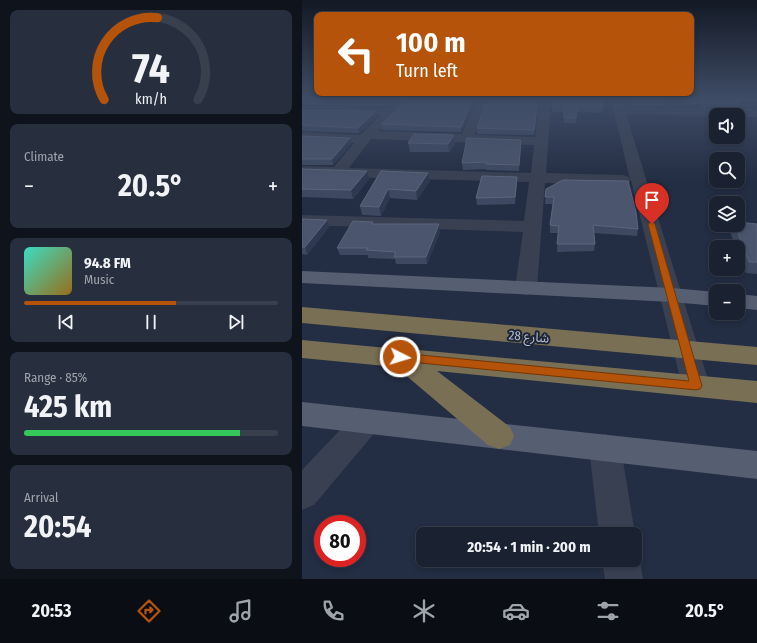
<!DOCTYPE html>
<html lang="en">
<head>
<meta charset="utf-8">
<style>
	body { margin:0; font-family:"Fira Sans Condensed","Noto Sans Arabic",sans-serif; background:#272f3e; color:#f1f3f6; height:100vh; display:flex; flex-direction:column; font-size:15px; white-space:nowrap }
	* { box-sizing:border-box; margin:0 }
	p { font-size:13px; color:#9fa4ac }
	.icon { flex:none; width:22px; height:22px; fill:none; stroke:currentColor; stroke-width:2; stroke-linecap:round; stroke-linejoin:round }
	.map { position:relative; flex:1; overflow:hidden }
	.side { display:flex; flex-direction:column; gap:10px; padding:10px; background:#0e131c; width:302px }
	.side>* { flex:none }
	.top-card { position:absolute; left:12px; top:12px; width:380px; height:84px; border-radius:8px; box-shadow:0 2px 6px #0003,0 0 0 1px #383f4d; background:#b45309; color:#fff; overflow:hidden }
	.controls { position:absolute; left:407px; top:108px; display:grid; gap:8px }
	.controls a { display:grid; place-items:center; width:36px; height:36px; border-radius:8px; background:#1a2232; box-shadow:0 2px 6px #0003,0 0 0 1px #383f4d; font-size:20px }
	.speed { position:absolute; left:12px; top:515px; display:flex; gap:8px; font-size:20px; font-weight:700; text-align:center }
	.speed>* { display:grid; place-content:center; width:52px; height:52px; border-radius:50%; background:#1a2232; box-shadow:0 2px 6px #0003,0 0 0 1px #383f4d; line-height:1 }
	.speed .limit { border:6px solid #d22; background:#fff; color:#111 }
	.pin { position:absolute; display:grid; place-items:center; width:34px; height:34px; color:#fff; margin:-41px -17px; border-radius:50% 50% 50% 0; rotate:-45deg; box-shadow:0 0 4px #0007 }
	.pin .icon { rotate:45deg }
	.me { position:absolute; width:44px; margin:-22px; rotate:95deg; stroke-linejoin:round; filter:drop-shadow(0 0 3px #0008) }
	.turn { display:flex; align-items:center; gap:14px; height:84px; padding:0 16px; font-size:18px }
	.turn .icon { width:52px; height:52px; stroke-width:2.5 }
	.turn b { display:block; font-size:28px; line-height:34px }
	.big { font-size:30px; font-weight:700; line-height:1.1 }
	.side .card { flex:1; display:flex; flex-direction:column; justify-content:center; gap:6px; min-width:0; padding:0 14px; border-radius:8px; background:#272f3e }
	.side .dial { align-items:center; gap:0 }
	.dial svg { height:104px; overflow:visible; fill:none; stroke:#383f4d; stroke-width:7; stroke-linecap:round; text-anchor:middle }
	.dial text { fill:#f1f3f6; stroke:none }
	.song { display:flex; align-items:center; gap:12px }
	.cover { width:48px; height:48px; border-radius:6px; background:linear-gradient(135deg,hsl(170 70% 55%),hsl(40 70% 35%)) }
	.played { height:4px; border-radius:2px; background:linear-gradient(90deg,#b45309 60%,#383f4d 60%) }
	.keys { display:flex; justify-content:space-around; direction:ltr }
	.heat { display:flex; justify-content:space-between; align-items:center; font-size:22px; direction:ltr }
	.charge { height:6px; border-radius:3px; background:linear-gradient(90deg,#34c759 85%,#383f4d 0) }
	.trip { position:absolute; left:114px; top:527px; width:226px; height:40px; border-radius:8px; background:#1a2232; box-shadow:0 2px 6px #0003,0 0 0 1px #383f4d; font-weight:700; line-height:40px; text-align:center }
	.tabs { display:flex; height:64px; justify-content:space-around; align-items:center; background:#0a0e14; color:#9fa4ac }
	.tabs .icon { width:28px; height:28px }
	.tabs .selected { color:#b45309 }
	.tabs b { font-size:18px; color:#f1f3f6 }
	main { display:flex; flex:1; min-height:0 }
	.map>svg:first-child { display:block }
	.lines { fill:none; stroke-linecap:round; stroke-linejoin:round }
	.minor { fill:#384052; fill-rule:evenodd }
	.major { fill:#565e72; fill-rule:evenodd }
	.highway { fill:#796f54; fill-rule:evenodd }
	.wall { fill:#3e4961 }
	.shaded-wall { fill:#2e3850 }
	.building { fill:#4b556d; stroke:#5b657c }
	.route { fill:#b45309; stroke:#753606 }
	.labels { text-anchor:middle; stroke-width:4; stroke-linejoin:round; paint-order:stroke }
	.street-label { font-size:13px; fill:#b5bbcc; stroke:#1c2538 }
</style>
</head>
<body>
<main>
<section class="side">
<div class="card dial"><svg viewBox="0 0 100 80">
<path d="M14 69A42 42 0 1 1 86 69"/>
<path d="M14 69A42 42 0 0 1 55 6" stroke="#b45309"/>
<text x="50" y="56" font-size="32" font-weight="700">74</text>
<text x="50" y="72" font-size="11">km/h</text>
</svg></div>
<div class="card"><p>Climate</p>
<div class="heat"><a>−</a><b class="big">20.5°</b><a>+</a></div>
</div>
<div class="card">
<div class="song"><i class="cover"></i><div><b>94.8 FM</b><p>Music</p></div></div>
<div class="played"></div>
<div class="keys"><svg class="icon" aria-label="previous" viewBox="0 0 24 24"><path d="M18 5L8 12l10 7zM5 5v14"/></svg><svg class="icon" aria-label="pause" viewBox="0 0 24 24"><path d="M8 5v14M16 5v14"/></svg><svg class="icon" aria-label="next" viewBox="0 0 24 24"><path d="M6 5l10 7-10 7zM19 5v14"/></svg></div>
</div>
<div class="card"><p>Range · 85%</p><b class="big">425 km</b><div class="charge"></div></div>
<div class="card"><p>Arrival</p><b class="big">20:54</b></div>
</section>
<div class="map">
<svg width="455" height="579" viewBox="0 0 455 579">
	<rect width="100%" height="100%" fill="#232d43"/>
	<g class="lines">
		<!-- minor -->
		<path class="minor" d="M94,100h12l-12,15 -18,16 84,3 15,-34h10l-12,35 60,2 5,-37h11l-5,73 77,2 6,2 1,2 -19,-79h10l3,7 133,2v8l-131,-3 84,272 -4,7 -10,4 -10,-4 -4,-7 -51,-206 -2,3 -6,2 -78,-2 -8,105 -3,5 -8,2 -8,-2 -3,-5 8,-56 -221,-7v-10l222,6 5,-39 -227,-6v-10l32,1 20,-24 -52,-3v-8l58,3 21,-20 -79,-1v-8l87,2zM69,139l163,6 -3,28 -182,-5z
			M65,409l10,3 5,9 -5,9 -63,75 -12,5v-40l55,-58z
			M303,434l11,4 5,10 14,86h-36l-10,-86 5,-10z
			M333,549l5,11 3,19h-38l-3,-19h33z"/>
		<!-- major -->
		<path class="major" d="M0,271l370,17 44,4v14l-44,-4 -370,-19z
			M436,294l19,2v14l-19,-2z
			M0,402l455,49v28l-455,-53z"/>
		<!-- highway -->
		<path class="highway" d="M0,307l455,40v18l-455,-42z
			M0,340l96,9 3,-1 6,1 350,32v22l-320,-32 73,56 4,9 -4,9 -11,4 -11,-4 -92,-78 -94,-9z"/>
	</g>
	<!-- wall -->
	<path class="wall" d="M0,100h93l-7,6 -86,-1z
		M174,100l-15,32 -79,-2 -1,-6 15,-13z
		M185,100h52l-5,35 -57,-1v-6z
		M250,100h53l-3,13 -25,-1 -1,11h-12l-1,-11h-11z
		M327,100h109l2,2 -1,5h-38l-1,-3h-35l-1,2h-32l-3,-4z
		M0,110l75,6 -18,17 -57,-2z
		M0,136l49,8 -18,21h-31z
		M106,143l47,1 -6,8h-39z
		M219,146l-2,25 -33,-1v-1l-23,1 -1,-7z
		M0,169l67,10 -16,20 -50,-2 -1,1z
		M79,171l49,10 -13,19 -27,-2 -9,18 -19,-1 -2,-9z
		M215,183l-2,21 -38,1 -1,-7z
		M244,189l92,40 -1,7 -43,-3 1,11 -1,7 -37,1 1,-19h-8v-8l3,-21h-8z
		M0,219l27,8 -22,28 -5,-1z
		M72,224l66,8 -13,32h-31l-1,-5 -27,-1v-3h-28l-3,-7z
		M455,224v50l-11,-1 -8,-20v-6h-2l-6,-15 2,-7z"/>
	<!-- shaded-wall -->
	<path class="shaded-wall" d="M87,100h6l-7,6 -1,-5z
		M171,100h3l-15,32v-5z
		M236,100h1l-5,35v-5z
		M74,111l1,5 -18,17 -1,-5z
		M152,135l1,9 -6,8 -1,-8z
		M48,138l1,6 -18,21 -1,-6z
		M219,140v6l-2,25v-6z
		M65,171l2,8 -16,20 -2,-9z
		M126,173l2,8 -13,19 -1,-9z
		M215,177v6l-2,21v-7z
		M86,189l2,9 -9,18 -2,-9z
		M25,220l2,7 -22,28 -2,-8z
		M137,224l1,8 -13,32 -1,-7z"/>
	<!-- building -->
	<path class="building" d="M10,100h77l-2,1z
		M103,100h68l-12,27 -80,-3 15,-13z
		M185,100h51l-4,30 -57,-2z
		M250,100h52l-2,7h-25l-1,11h-12l-1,-11h-11z
		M330,100h32l1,1h-32z
		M399,100h37l2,2h-38z
		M0,110l74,1 -18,17 -56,-3z
		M112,134l40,1 -6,9 -40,-1z
		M0,136l48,2 -18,21h-30z
		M165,138l54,2 -2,25 -33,-1v-2l-24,1z
		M0,169l65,2 -16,19 -49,-1z
		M79,171l47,2 -12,18 -28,-2 -9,18 -19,-1z
		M180,176l35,1 -2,20 -39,1z
		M261,180l65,1 8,31 2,17 -45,-4 2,19h-38l2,-18 -9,-1 4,-28h-9l1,-8z
		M0,219l25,1 -22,27h-3z
		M51,221l20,1 -1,2h67l-13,33h-32l2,-5 -30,-2 2,-2h-31z
		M436,222l19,2v38h-8l-14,-37h3z"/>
	<!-- sky -->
	<linearGradient id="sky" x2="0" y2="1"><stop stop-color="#131925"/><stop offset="0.55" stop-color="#3f4c66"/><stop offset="1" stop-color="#3f4c66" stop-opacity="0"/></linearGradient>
	<rect width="455" height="181" fill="url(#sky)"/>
	<!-- route -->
	<path class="route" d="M350,221l3,3 47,162 -2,3 -4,1 -296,-29 -3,-1 -2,-3 2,-3 3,-1 289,28 -41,-157z"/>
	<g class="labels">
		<!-- street labels -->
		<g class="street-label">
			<text transform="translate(227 336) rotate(5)" y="5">شارع 28</text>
		</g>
	</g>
</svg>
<div class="controls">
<a><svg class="icon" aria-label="sound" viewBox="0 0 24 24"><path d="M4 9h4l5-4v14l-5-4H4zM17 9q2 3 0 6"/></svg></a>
<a><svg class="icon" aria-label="search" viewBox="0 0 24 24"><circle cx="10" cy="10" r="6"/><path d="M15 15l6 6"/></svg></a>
<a><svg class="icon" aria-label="layers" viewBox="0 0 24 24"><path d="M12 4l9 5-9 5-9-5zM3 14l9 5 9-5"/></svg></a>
<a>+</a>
<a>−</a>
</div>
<div class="speed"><div class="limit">80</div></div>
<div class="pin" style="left:350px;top:224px;background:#d93025"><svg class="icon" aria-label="arrive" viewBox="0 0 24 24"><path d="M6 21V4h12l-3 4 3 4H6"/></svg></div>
<svg class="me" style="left:98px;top:357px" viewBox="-20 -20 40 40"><circle r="17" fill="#b45309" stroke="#fff" stroke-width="3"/><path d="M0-11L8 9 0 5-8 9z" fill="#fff"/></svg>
<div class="trip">20:54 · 1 min · 200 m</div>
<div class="top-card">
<div class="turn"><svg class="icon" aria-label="left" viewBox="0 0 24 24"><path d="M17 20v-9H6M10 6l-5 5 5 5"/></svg><div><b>100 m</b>Turn left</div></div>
</div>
</div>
</main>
<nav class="tabs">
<b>20:53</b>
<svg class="icon selected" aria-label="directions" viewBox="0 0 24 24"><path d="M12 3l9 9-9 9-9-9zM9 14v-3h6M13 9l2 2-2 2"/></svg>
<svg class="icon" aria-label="music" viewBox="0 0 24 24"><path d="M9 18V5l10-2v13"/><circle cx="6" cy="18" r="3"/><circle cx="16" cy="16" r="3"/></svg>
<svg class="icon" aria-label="phone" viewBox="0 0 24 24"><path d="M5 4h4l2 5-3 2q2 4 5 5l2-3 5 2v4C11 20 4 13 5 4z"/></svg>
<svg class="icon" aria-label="climate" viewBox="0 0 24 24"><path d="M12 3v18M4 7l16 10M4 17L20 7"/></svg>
<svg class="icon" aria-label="car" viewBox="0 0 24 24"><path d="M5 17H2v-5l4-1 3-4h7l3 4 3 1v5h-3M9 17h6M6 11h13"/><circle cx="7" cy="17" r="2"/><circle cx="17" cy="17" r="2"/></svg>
<svg class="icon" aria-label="filters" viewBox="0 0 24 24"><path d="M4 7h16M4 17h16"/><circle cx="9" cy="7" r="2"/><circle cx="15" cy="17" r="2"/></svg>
<b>20.5°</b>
</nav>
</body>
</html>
